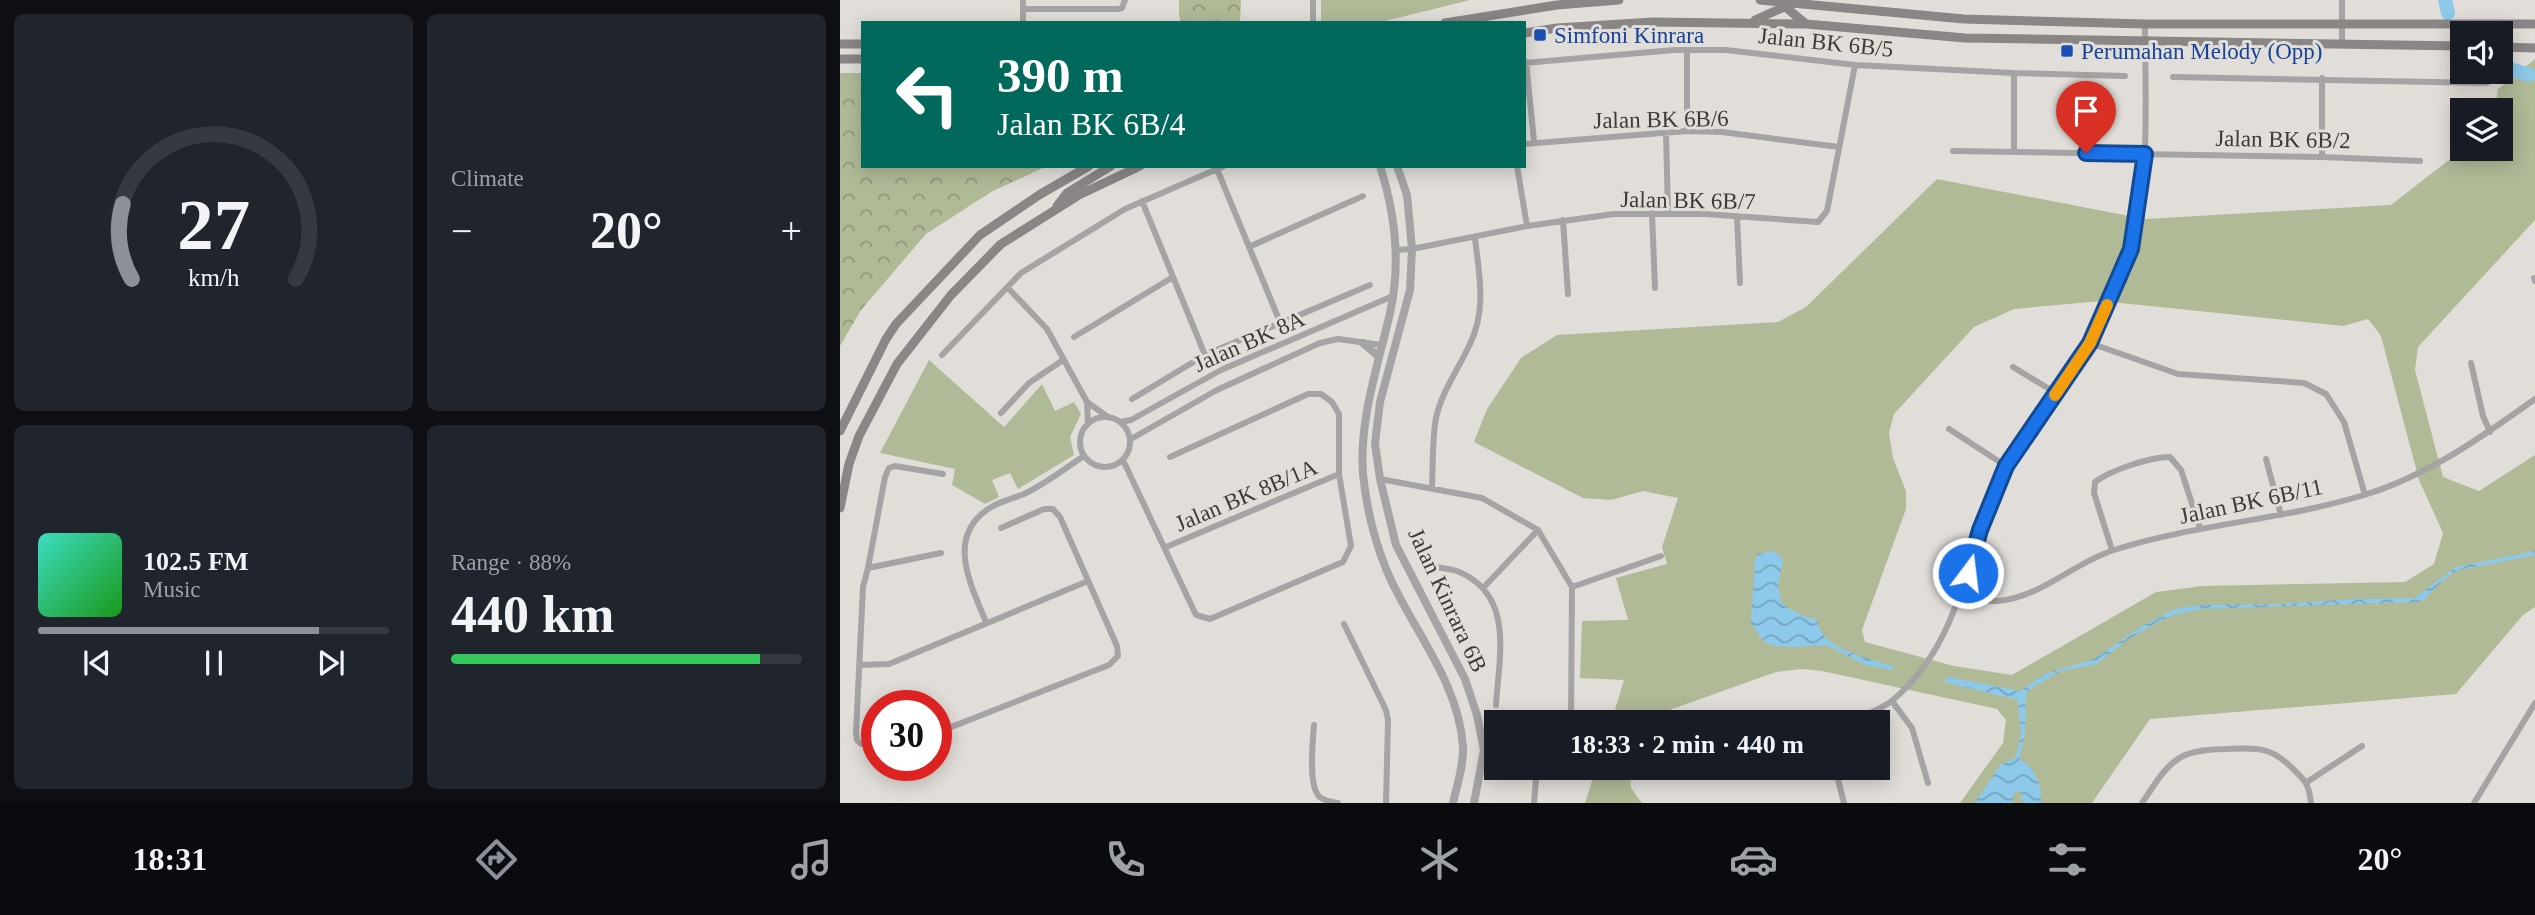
<!DOCTYPE html>
<html lang="en">
<head>
<meta charset="utf-8">
<style>
	body { margin:0; font-family:Georgia,serif; background:#20242c; color:#f1f3f6; height:100vh; display:flex; flex-direction:column; font-size:26px; white-space:nowrap }
	* { box-sizing:border-box; margin:0 }
	p { font-size:23px; color:#9ea1a6 }
	.icon { flex:none; width:38px; height:38px; fill:none; stroke:currentColor; stroke-width:2; stroke-linecap:round; stroke-linejoin:round }
	.map { position:relative; flex:1; overflow:hidden }
	.drawer { display:flex; flex-direction:column; gap:14px; padding:14px; background:#0d0f14; width:840px }
	.drawer>* { flex:none }
	.top-card { position:absolute; left:21px; top:21px; width:665px; height:147px; border-radius:0px; box-shadow:0 4px 18px #0003; background:#00695c; color:#fff; overflow:hidden }
	.buttons { position:absolute; left:1610px; top:21px; display:grid; gap:14px }
	.buttons a { display:grid; place-items:center; width:63px; height:63px; border-radius:0px; background:#171b24; box-shadow:0 4px 18px #0003; font-size:35px }
	.speed { position:absolute; left:21px; top:690px; display:flex; gap:14px; font-size:35px; font-weight:700; text-align:center }
	.speed>* { display:grid; place-content:center; width:91px; height:91px; border-radius:50%; background:#171b24; box-shadow:0 4px 18px #0003; line-height:1 }
	.speed .limit { border:10px solid #d22; background:#fff; color:#111 }
	.pin { position:absolute; display:grid; place-items:center; width:60px; height:60px; color:#fff; margin:-72px -30px; border-radius:50% 50% 50% 0; rotate:-45deg; box-shadow:0 0 7px #0007 }
	.pin .icon { rotate:45deg }
	.me { position:absolute; width:77px; margin:-38px; rotate:15deg; stroke-linejoin:round; filter:drop-shadow(0 0 5px #0008) }
	.turn { display:flex; align-items:center; gap:24px; height:147px; padding:0 21px; font-size:32px }
	.turn .icon { width:91px; height:91px; stroke-width:2.5 }
	.turn b { display:block; font-size:49px; line-height:60px }
	.big { font-size:52px; font-weight:700; line-height:1.1 }
	.drawer .card { flex:1; display:flex; flex-direction:column; justify-content:center; gap:10px; min-width:0; padding:0 24px; border-radius:10px; background:#20242c }
	.drawer .dial { align-items:center; gap:0 }
	.dial svg { height:182px; overflow:visible; fill:none; stroke:#363941; stroke-width:7; stroke-linecap:round; text-anchor:middle }
	.dial text { fill:#f1f3f6; stroke:none }
	.song { display:flex; align-items:center; gap:21px }
	.cover { width:84px; height:84px; border-radius:10px; background:linear-gradient(135deg,hsl(170 70% 55%),hsl(120 70% 35%)) }
	.played { height:7px; border-radius:4px; background:linear-gradient(90deg,#8c9099 80%,#363941 80%) }
	.keys { display:flex; justify-content:space-around; direction:ltr }
	.heat { display:flex; justify-content:space-between; align-items:center; font-size:38px; direction:ltr }
	.charge { height:10px; border-radius:5px; background:linear-gradient(90deg,#34c759 88%,#363941 0) }
	.drawer .tiles { flex:1; display:grid; gap:14px; grid-template-columns:repeat(2,1fr) }
	.trip { position:absolute; left:644px; top:710px; width:406px; height:70px; border-radius:0px; background:#171b24; box-shadow:0 4px 18px #0003; font-weight:700; line-height:70px; text-align:center }
	.tab-bar { display:flex; height:112px; justify-content:space-around; align-items:center; background:#090b0e; color:#9ea1a6 }
	.tab-bar .icon { width:49px; height:49px }
	.tab-bar .selected { color:#8c9099 }
	.tab-bar b { font-size:32px; color:#f1f3f6 }
	main { display:flex; flex:1; min-height:0 }
	.map>svg:first-child { display:block }
	.green { fill:#b0ba97; fill-rule:evenodd }
	.forest { fill:url(#forest-crowns) }
	.water { fill:url(#water-waves) }
	.lines { fill:none; stroke-linecap:round; stroke-linejoin:round }
	.river { stroke:#8cc9eb; stroke-width:14 }
	.minor { stroke:#a5a3a3; stroke-width:6 }
	.tertiary { stroke:#a5a3a3; stroke-width:8 }
	.secondary { stroke:#8a8686; stroke-width:9 }
	.route-casing { stroke:#114b97; stroke-width:18 }
	.route { stroke:#1a73e8; stroke-width:12 }
	.slow { stroke:#f59e0b; stroke-width:12 }
	.transit-dot { fill:#1a4fb4; stroke:#e1ded9; stroke-width:2.5 }
	.labels { text-anchor:middle; stroke-width:6; stroke-linejoin:round; paint-order:stroke }
	.transit-label { font-size:23px; fill:#164399; stroke:#e1ded9; text-anchor:start }
	.street-label { font-size:23px; fill:#3d3c3a; stroke:#e1ded9 }
</style>
</head>
<body>
<main>
<section class="drawer">
<div class="tiles">
<div class="card dial"><svg viewBox="0 0 100 80">
<path d="M14 69A42 42 0 1 1 86 69"/>
<path d="M14 69A42 42 0 0 1 10 36" stroke="#8c9099"/>
<text x="50" y="56" font-size="32" font-weight="700">27</text>
<text x="50" y="72" font-size="11">km/h</text>
</svg></div>
<div class="card"><p>Climate</p>
<div class="heat"><a>−</a><b class="big">20°</b><a>+</a></div>
</div>
<div class="card">
<div class="song"><i class="cover"></i><div><b>102.5 FM</b><p>Music</p></div></div>
<div class="played"></div>
<div class="keys"><svg class="icon" aria-label="previous" viewBox="0 0 24 24"><path d="M18 5L8 12l10 7zM5 5v14"/></svg><svg class="icon" aria-label="pause" viewBox="0 0 24 24"><path d="M8 5v14M16 5v14"/></svg><svg class="icon" aria-label="next" viewBox="0 0 24 24"><path d="M6 5l10 7-10 7zM19 5v14"/></svg></div>
</div>
<div class="card"><p>Range · 88%</p><b class="big">440 km</b><div class="charge"></div></div>
</div>
</section>
<div class="map">
<svg width="1695" height="803" viewBox="0 0 1695 803">
	<defs>
		<pattern id="forest-crowns" width="20" height="18" patternUnits="userSpaceOnUse" patternTransform="scale(1.75)"><rect width="20" height="18" fill="#b0ba97"/><path d="M2 6a3 3 0 1 1 6 0M12 15a3 3 0 1 1 6 0" fill="none" stroke="#90987c"/></pattern>
		<pattern id="water-waves" width="16" height="10" patternUnits="userSpaceOnUse" patternTransform="scale(1.75)"><rect width="16" height="10" fill="#8cc9eb"/><path d="M0 5q4-4 8 0t8 0" fill="none" stroke="#74a4bf"/></pattern>
	</defs>
	<rect width="100%" height="100%" fill="#e1ded9"/>
	<!-- green -->
	<path class="green" d="M481,0h149l-93,23h-56z
		M1695,59v161l-117,127 -3,23 28,107 36,14 56,-36v152l-12,8 -67,79 -306,25 -58,84h-132l43,-60 3,-23 -9,-11 -175,-38 -20,-2 -26,3 -129,46 -3,5h-33l13,-43 -44,-2 2,-57 46,-1 -12,-42 51,-14 -5,-17 16,-49 -35,-7 -32,9 -28,-2 -109,-56 13,-33 34,-51 36,-23 221,-13 28,-15 131,-128 208,40 246,-14 72,-56h38v-39h-6l3,-21zM1261,301l242,25 25,-7 13,17 38,144 24,53 -9,31 -29,18 -203,4 -46,6 -144,83 -58,-9 -89,-24 -3,-12 44,-121v-18l-13,-33 -4,-25 5,-19 80,-87 40,-18z
		M89,360l75,67 38,-43 13,27 19,-9 7,12 -11,23 4,18 -56,34 -8,-16 -18,7 7,17 -14,7 -33,-19 3,-16 -75,-16z
		M756,768h34l1,20 11,15h-57z"/>
	<!-- forest -->
	<path class="forest" d="M339,0h62l-1,23h-59l-2,-8z
		M0,73h23v93h184l-56,26 -65,42 -65,76 -21,36z"/>
	<!-- water -->
	<path class="water" d="M933,551l10,8 -5,27 4,18 21,12 13,3c3,5 3,10 7,15 10,16 53,28 71,32l-2,4 -26,-5 -40,-20 -32,2 -18,-1 -9,-3 -6,-5 -10,-15 4,-63 3,-6z
		M1695,551v4l-76,15 -13,8 -24,23 -5,1 -216,7 -24,5 -17,7 -33,19 -31,24 -37,8 -24,14 -9,7 -1,41 -6,24c17,12 22,24 22,45h-18l-2,-10 -3,-2 -4,2 -1,10h-38l25,-38 15,-7 6,-23 -3,-35 -74,-18 4,-5 72,14 25,-17 49,-15 50,-34 31,-16 26,-4 78,-1 78,-5 58,-1 41,-31z"/>
	<g class="lines">
		<!-- river -->
		<path class="river" d="M1605,0l3,13
			M1661,66l28,9"/>
		<!-- minor -->
		<path class="minor" d="M183,0v23
			M183,9h95l4,-1 3,-8
			M473,23v-23
			M1502,44v-44
			M847,50v81
			M686,62l8,79
			M684,63l150,-13h52l129,15 159,8 111,3
			M1333,77l314,6
			M826,132l2,81
			M684,144l163,-13 35,1 117,15
			M1113,151l369,6 98,4
			M1174,152v-79
			M1482,157v-79
			M677,166l10,60
			M377,169l63,153
			M302,201l63,154
			M812,213l3,75
			M897,217l3,66
			M723,220l5,74
			M411,246l112,-50
			M556,250l16,-1 115,-23 87,-12h91l113,8 9,-11 28,-146
			M1694,278l1,3
			M168,288l39,41 40,73 21,15
			M234,337l99,-60
			M1250,343l88,31 126,9 22,11 18,28 21,73
			M102,355l79,-82 104,-64 99,-43
			M1631,363l12,53 7,16
			M1173,367l43,26
			M292,399l73,-44 165,-70
			M247,402l1,21
			M161,413l28,-30 34,-23
			M240 442a25 25 0 1 1 50 0a25 25 0 1 1-50 0Z
			M281,422l10,-2 90,-50 172,-74
			M1109,429l57,37
			M291,439l86,-49 103,-47 18,-4 44,6
			M1426,459l15,56
			M283,460l73,155 14,4 133,-57 8,-16 -12,-72v-60l-7,-12 -11,-8h-13l-138,63
			M540,479l102,19 56,32 34,57 -1,136
			M592,488c1,-23 0,-48 4,-70 6,-27 23,-50 34,-74 17,-35 9,-70 5,-106
			M326,547l173,-73
			M1272,550l-18,-57 1,-11c16,-12 55,-25 75,-25l11,13 19,58
			M585,566c10,1 22,2 32,5 58,23 42,85 39,134
			M28,568l73,-15
			M644,587l54,-57
			M732,587l89,-31
			M1122,594c11,3 25,8 36,7 44,-4 75,-38 116,-51 82,-26 168,-30 250,-55 63,-19 118,-58 171,-96
			M146,622c-16,-39 -42,-88 7,-116 10,-5 21,-8 31,-12 21,-10 40,-25 60,-38
			M504,624l42,86 2,10 -2,83
			M20,665l29,-1 199,-83
			M1052,701l20,27 16,55
			M1006,723c15,-7 35,-13 47,-23 65,-56 69,-128 99,-201 5,-12 8,-24 15,-35 24,-42 60,-78 83,-122 14,-26 31,-64 40,-92 21,-65 15,-158 15,-226
			M474,725c-1,15 -7,64 7,73 5,3 12,4 17,5
			M96,733l173,-68 9,-9 -1,-10 -57,-129 -7,-8h-9l-43,19
			M37,745l-16,-1 -4,-4 -1,-7 7,-146 5,-19 17,-91 4,-9 6,-2 48,8
			M644,750l12,2
			M995,768l9,35
			M1467,782l55,-36
			M694,803l3,-35
			M1302,803c12,-17 23,-39 43,-48 13,-5 28,-6 42,-6 28,-1 43,-3 64,18 14,13 18,17 20,36
			M1634,803l61,-100"/>
		<!-- tertiary -->
		<path class="tertiary" d="M540,166c15,47 21,98 10,147 -12,53 -31,106 -27,161 4,41 16,86 36,122 25,48 60,94 64,150 1,19 -6,39 -10,57
			M557,166l10,29 5,54 -2,41 -30,112 -5,41 5,36 16,66 69,134 12,36 7,35 -10,53
			M523,343l16,14"/>
		<!-- secondary -->
		<path class="secondary" d="M920,0l204,19 181,5h390
			M943,5l23,19
			M915,20l38,-17
			M605,23l112,-18 62,-5
			M684,33l33,-5 96,-6 153,2 159,14 497,8
			M0,44h23
			M1661,47l34,1
			M0,59h23
			M217,206l10,-13 44,-27
			M0,431l46,-92 10,-15 84,-89 59,-40 50,-29
			M0,508l9,-44 10,-28 38,-72 54,-69 50,-51 78,-49 61,-29"/>
	</g>
	<g class="lines">
		<!-- route casing -->
		<g class="route-casing">
			<path id="route" d="M1128,573l12,-43 26,-64 84,-123 28,-64 13,-30 14,-95 -59,-1"/>
		</g>
		<!-- route -->
		<use href="#route" class="route"/>
		<!-- slow -->
		<path class="slow" d="M1215,395l35,-52 17,-38"/>
	</g>
	<!-- markers -->
	<g class="transit-dot">
		<rect x="693" y="28" width="14" height="14" rx="3.5"/>
		<rect x="1220" y="44" width="14" height="14" rx="3.5"/>
	</g>
	<g class="labels">
		<!-- transit labels -->
		<g class="transit-label">
			<text x="714" y="43">Simfoni Kinrara</text>
			<text x="1241" y="59">Perumahan Melody (Opp)</text>
		</g>
		<!-- street labels -->
		<g class="street-label">
			<text transform="translate(986 42) rotate(6)" y="8">Jalan BK 6B/5</text>
			<text transform="translate(821 119) rotate(-1)" y="8">Jalan BK 6B/6</text>
			<text transform="translate(1443 139) rotate(1)" y="8">Jalan BK 6B/2</text>
			<text transform="translate(848 200) rotate(1)" y="8">Jalan BK 6B/7</text>
			<text transform="translate(409 341) rotate(-24)" y="8">Jalan BK 8A</text>
			<text transform="translate(406 495) rotate(-23)" y="8">Jalan BK 8B/1A</text>
			<text transform="translate(1411 501) rotate(-12)" y="8">Jalan BK 6B/11</text>
			<text transform="translate(608 600) rotate(65)" y="8">Jalan Kinrara 6B</text>
		</g>
	</g>
</svg>
<div class="buttons">
<a><svg class="icon" aria-label="sound" viewBox="0 0 24 24"><path d="M4 9h4l5-4v14l-5-4H4zM17 9q2 3 0 6"/></svg></a>
<a><svg class="icon" aria-label="layers" viewBox="0 0 24 24"><path d="M12 4l9 5-9 5-9-5zM3 14l9 5 9-5"/></svg></a>
</div>
<div class="speed"><div class="limit">30</div></div>
<div class="pin" style="left:1246px;top:153px;background:#d93025"><svg class="icon" aria-label="arrive" viewBox="0 0 24 24"><path d="M6 21V4h12l-3 4 3 4H6"/></svg></div>
<svg class="me" style="left:1128px;top:573px" viewBox="-20 -20 40 40"><circle r="17" fill="#1a73e8" stroke="#fff" stroke-width="3"/><path d="M0-11L8 9 0 5-8 9z" fill="#fff"/></svg>
<div class="trip">18:33 · 2 min · 440 m</div>
<div class="top-card">
<div class="turn"><svg class="icon" aria-label="left" viewBox="0 0 24 24"><path d="M17 20v-9H6M10 6l-5 5 5 5"/></svg><div><b>390 m</b>Jalan BK 6B/4</div></div>
</div>
</div>
</main>
<nav class="tab-bar">
<b>18:31</b>
<svg class="icon selected" aria-label="directions" viewBox="0 0 24 24"><path d="M12 3l9 9-9 9-9-9zM9 14v-3h6M13 9l2 2-2 2"/></svg>
<svg class="icon" aria-label="music" viewBox="0 0 24 24"><path d="M9 18V5l10-2v13"/><circle cx="6" cy="18" r="3"/><circle cx="16" cy="16" r="3"/></svg>
<svg class="icon" aria-label="phone" viewBox="0 0 24 24"><path d="M5 4h4l2 5-3 2q2 4 5 5l2-3 5 2v4C11 20 4 13 5 4z"/></svg>
<svg class="icon" aria-label="climate" viewBox="0 0 24 24"><path d="M12 3v18M4 7l16 10M4 17L20 7"/></svg>
<svg class="icon" aria-label="car" viewBox="0 0 24 24"><path d="M5 17H2v-5l4-1 3-4h7l3 4 3 1v5h-3M9 17h6M6 11h13"/><circle cx="7" cy="17" r="2"/><circle cx="17" cy="17" r="2"/></svg>
<svg class="icon" aria-label="filters" viewBox="0 0 24 24"><path d="M4 7h16M4 17h16"/><circle cx="9" cy="7" r="2"/><circle cx="15" cy="17" r="2"/></svg>
<b>20°</b>
</nav>
</body>
</html>
